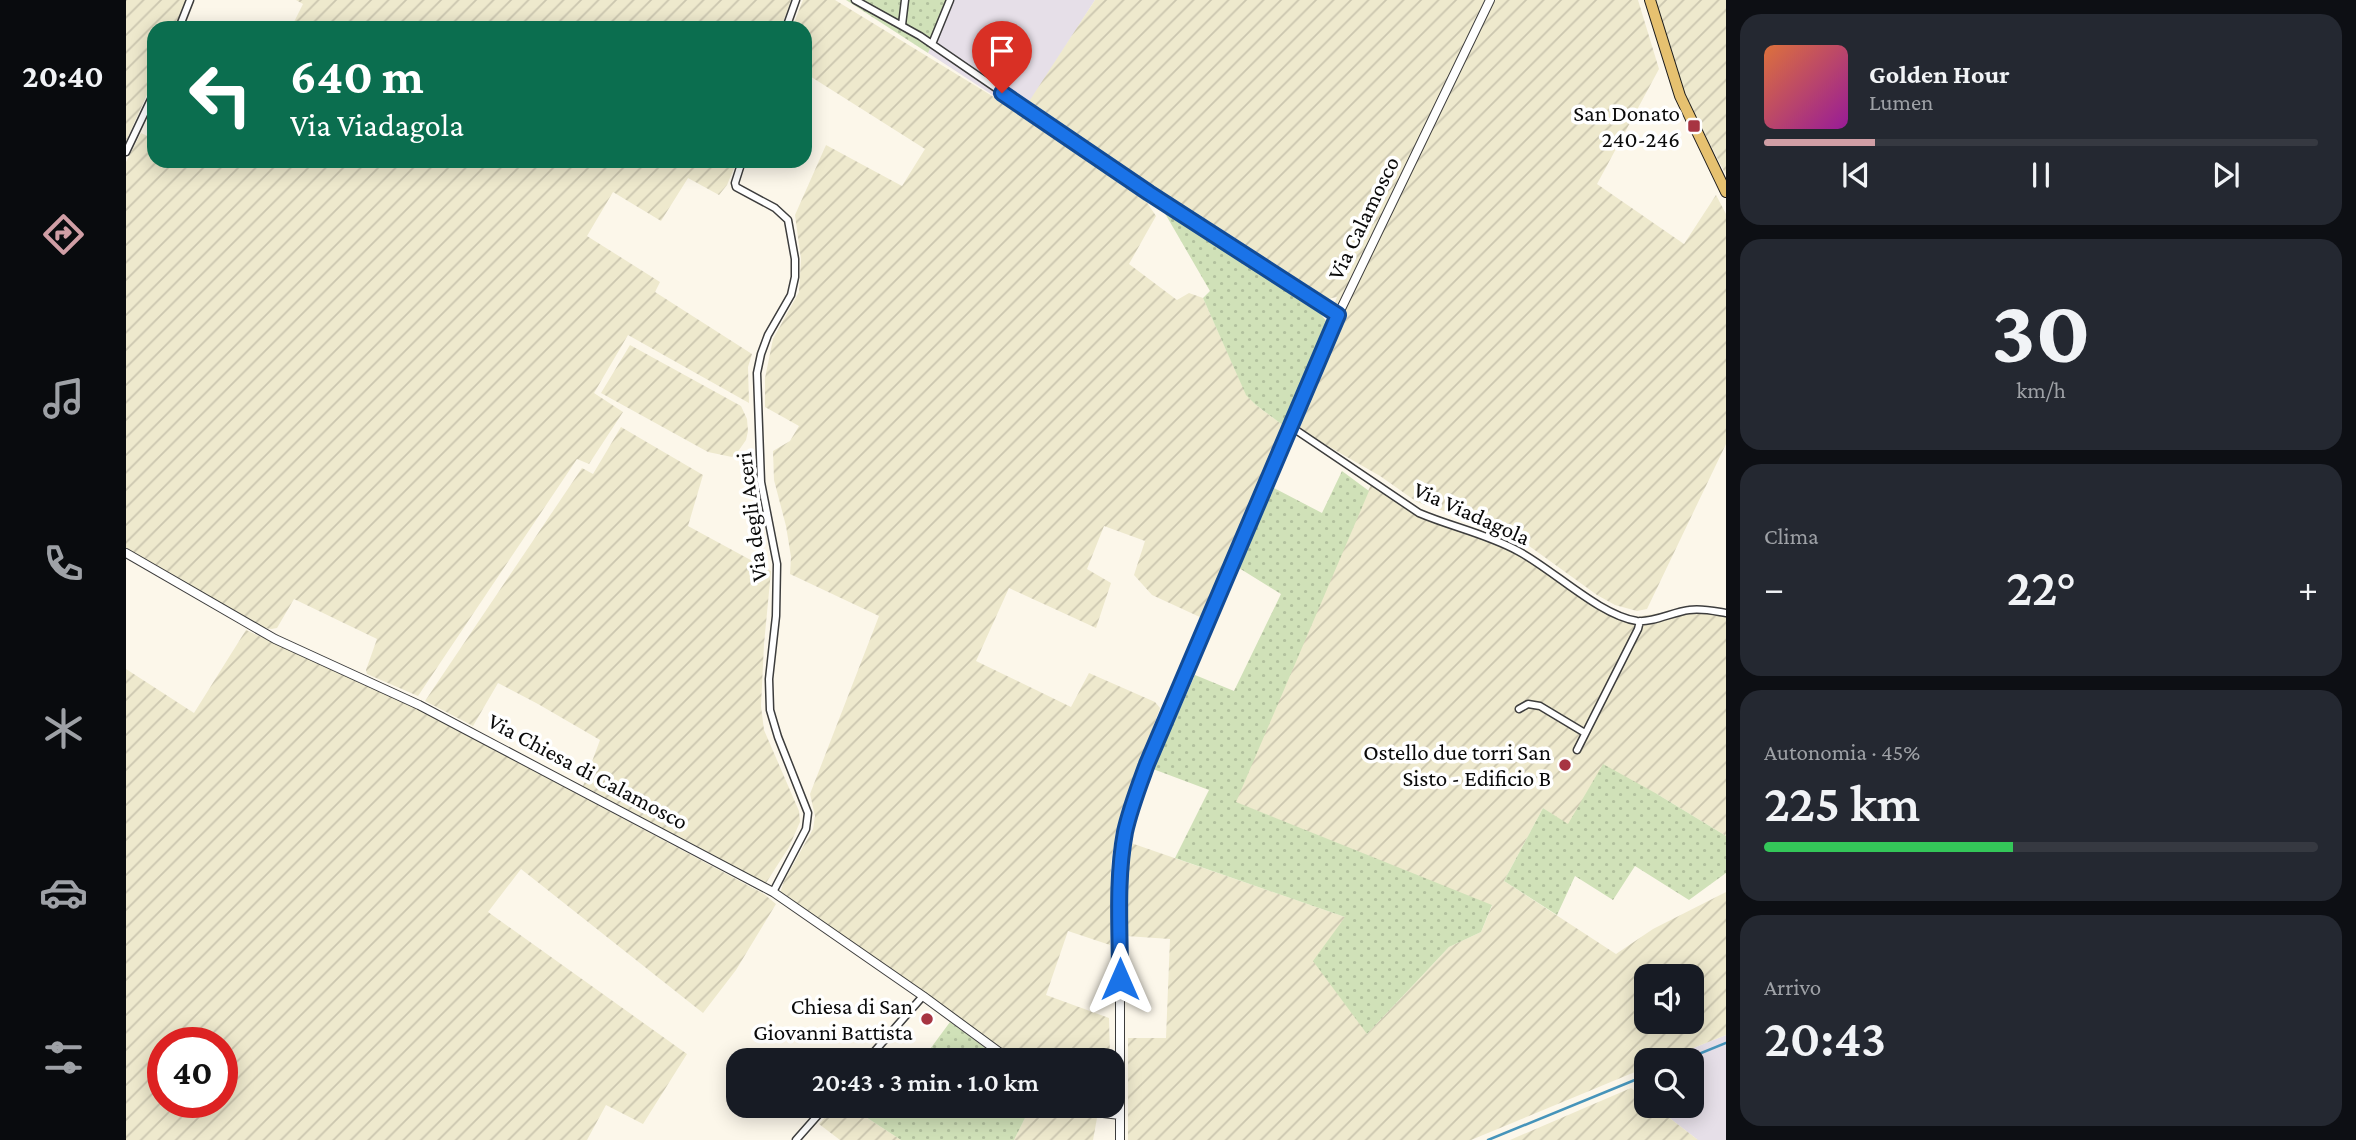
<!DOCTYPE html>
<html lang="it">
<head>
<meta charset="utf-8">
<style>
	body { margin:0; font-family:"Crimson Pro",serif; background:#242831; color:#f1f3f6; height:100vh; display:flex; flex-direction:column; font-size:26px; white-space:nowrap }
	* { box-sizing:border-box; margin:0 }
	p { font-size:23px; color:#9ea1a6 }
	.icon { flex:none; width:38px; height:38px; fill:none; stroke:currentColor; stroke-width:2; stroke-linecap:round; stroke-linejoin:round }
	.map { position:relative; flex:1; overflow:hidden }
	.panel { display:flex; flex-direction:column; gap:14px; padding:14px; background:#0d0f14; width:630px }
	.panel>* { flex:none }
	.top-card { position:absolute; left:21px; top:21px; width:665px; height:147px; border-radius:21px; box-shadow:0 4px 18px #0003; background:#0b6e4f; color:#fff; overflow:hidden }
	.fabs { position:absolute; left:1508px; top:964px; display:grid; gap:14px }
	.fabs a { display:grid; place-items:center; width:70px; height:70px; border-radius:14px; background:#171b24; box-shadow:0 4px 18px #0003; font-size:35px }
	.speed { position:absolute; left:21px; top:1027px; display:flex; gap:14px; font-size:35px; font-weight:700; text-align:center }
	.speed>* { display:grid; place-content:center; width:91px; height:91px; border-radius:50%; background:#171b24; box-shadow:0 4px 18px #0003; line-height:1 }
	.speed .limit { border:10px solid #d22; background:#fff; color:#111 }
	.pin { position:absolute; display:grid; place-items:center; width:60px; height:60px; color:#fff; margin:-72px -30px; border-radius:50% 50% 50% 0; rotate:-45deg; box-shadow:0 0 7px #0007 }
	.pin .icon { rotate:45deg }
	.me { position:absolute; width:77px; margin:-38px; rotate:0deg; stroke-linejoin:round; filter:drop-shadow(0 0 5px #0008) }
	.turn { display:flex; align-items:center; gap:24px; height:147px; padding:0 28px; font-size:32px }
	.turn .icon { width:91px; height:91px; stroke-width:2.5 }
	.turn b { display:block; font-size:49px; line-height:60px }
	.big { font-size:52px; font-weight:600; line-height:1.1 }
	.panel .tile { flex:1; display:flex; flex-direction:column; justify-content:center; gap:10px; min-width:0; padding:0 24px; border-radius:21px; background:#242831 }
	.panel .dial { align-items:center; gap:0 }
	.dial b { font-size:91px; line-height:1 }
	.song { display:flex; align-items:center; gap:21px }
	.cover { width:84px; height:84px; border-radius:10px; background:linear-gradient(135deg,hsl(20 70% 55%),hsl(300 70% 35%)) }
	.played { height:7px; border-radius:4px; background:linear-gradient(90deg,#d09ea5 20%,#363941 20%) }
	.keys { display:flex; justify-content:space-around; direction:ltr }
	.heat { display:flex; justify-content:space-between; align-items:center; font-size:38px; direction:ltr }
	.charge { height:10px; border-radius:5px; background:linear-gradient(90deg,#34c759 45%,#363941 0) }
	.trip { position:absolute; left:600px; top:1048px; width:399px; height:70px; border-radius:21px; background:#171b24; box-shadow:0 4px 18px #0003; font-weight:600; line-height:70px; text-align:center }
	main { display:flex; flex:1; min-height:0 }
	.menu { display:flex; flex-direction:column; width:126px; justify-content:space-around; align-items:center; background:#090b0e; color:#9ea1a6 }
	.menu .icon { width:49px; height:49px }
	.menu .on { color:#d09ea5 }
	.menu b { font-size:32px; color:#f1f3f6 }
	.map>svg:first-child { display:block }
	.industrial { fill:#e6dfe8 }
	.farmland { fill:url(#farmland-furrows); fill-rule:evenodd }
	.green { fill:url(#green-dots) }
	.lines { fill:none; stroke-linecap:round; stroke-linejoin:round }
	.stream { stroke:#4694ba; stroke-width:2.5 }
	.minor-casing { stroke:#3d3d3d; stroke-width:9 }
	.tertiary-casing { stroke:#3d3d3d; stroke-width:10 }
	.primary-casing { stroke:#1b1b1b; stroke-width:12 }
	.minor { stroke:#fff; stroke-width:6 }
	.tertiary { stroke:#fff; stroke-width:8 }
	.primary { stroke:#e6c170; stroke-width:10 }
	.route-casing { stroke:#114b97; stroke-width:18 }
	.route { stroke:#1a73e8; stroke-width:12 }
	.poi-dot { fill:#a73542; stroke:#fff; stroke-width:2.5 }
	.labels { text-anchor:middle; stroke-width:7; stroke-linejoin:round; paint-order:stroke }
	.poi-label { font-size:23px; fill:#0a0a0a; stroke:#fff; text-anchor:end }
	.street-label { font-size:23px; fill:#0a0a0a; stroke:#fff }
</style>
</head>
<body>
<main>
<nav class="menu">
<b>20:40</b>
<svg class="icon on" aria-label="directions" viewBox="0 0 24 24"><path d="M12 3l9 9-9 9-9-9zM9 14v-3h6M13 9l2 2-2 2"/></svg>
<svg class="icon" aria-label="music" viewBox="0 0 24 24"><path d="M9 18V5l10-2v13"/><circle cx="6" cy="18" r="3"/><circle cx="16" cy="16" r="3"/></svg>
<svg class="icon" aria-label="phone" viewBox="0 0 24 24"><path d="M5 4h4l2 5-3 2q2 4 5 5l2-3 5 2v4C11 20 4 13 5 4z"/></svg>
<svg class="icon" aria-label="climate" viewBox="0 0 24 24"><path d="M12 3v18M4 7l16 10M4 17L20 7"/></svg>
<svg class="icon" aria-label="car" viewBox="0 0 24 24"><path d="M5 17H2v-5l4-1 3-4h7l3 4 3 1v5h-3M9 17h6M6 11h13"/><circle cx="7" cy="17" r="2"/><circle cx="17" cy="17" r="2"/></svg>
<svg class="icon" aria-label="filters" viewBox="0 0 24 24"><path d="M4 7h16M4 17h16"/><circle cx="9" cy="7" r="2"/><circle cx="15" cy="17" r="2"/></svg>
</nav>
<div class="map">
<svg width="1600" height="1140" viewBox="0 0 1600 1140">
	<defs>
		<pattern id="farmland-furrows" width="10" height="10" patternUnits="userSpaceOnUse" patternTransform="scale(1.75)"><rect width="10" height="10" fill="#eee9cd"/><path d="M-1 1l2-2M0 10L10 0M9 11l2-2" fill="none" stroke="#cbc6af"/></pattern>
		<pattern id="green-dots" width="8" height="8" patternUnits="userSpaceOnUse" patternTransform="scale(1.75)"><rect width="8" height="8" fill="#d0e1b8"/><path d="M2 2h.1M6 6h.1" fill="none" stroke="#b1c09d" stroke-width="1.8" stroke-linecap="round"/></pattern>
	</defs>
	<rect width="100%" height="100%" fill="#fcf7ea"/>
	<!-- industrial -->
	<path class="industrial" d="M825,0h144l-73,114 -94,-61z
		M1600,1035v105h-28l-44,-34h38v-46h-29z"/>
	<!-- farmland -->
	<path class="farmland" d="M0,0h60l-11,28h-21v51l-28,62z
		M170,0h495l-10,28h-490l12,-24z
		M677,0h32l200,122 109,76 12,18 -27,48 48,36 12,-7 14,5 43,96 10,11 28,21 -82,192 -50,-23 -18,-20 11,-34 -41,-15 -17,43 24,14 -15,45 -87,-40 -33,73 95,46 18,-34 66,29 5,6 -44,123 -5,32 -1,82 -42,-14 -22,64 63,23 1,42h-92l-97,-70 -143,-91 6,-18 29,-52 2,-13 -5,-22 69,-178 -89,-42 1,-17 -5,-31 -12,-46 -1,-29 17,-10 9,-15 -34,-19v-29l8,-39 26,-47 2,-33 -6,-44 31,-70 76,41 23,-37 -120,-76v-45h-13z
		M969,0h543l21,69 -62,115 87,60 32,-49 10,19v230l-79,165 -10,2 -22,-6 -18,-10 -76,-55 -32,-14 -72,-24 -37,-26 -66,-38 -26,-21 49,-120 -10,2 -190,-121 -109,-75z
		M1529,0h71v175l-43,-83z
		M15,133l13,6v22h583l-10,24 -8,10 -31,-17 -27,43 -48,-29 -26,44 73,46 -5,10 97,62 -4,13 1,36 -121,-68 -34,58 29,19 -34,52 -12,-5 -159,237 -51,-22 -1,-4 11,-31 -83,-40 -17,29 -6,1 -7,-1 -138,-80v-386z
		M504,345l111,61 6,13 1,12 -2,9 -7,10 -7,7 -24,-5 -107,-59z
		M495,427l82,48 -15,51 83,45 -7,73 -3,62 3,24 35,81 1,11 -11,25 -23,36 -183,-97 17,-46 -62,-36 -40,-21 -25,43 -48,-25 157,-233 11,6z
		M1246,482l29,21 46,19 30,7 41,19 24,14 18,15 52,33 17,8 44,-7 53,1v224l-69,-42 -89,31 -25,-17 -39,73 112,73 37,-25 73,-37v143l-63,25h-16v7l-176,73h-343v-102h38l4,-99 -44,-3 2,-78 3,-15 214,74 22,117 82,-87 32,-15 11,-26 -257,-104zM1521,976h45v46h-45z
		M120,630l178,82 340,182 12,10 -40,66 -33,43 -182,-144 -33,43 199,142 -44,70 -37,-19 -19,35h-461v-471l68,44zM37,1043h59v59h-59z
		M1505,1088l16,12v6h7l44,34h-188z
		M709,1106h14l52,34h-61l-21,-16z
		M905,1106h34l14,10 18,2 -4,22h-79z"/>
	<!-- green -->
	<path class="green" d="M720,0h105l-23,53z
		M1037,210l156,102 8,10 -43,104 -28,-21 -10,-10 -43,-97 7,-7z
		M1216,471l27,20 -133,311 256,103 -11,27 -32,15 -82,87 -54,-73 32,-44 -170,-59 34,-68 -56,-21 42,-94 39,16 47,-97 -42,-26 35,-80 48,25z
		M1477,764l54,30 69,42v37l-37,27 -54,-34 -22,34 -38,-24 -18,39 -53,-34 39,-73 25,16z
		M824,1022l52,38h-80z
		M723,1106h182l-17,34h-113z"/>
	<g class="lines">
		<!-- stream -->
		<path class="stream" d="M1558,1060l42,-17
			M1362,1140l159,-65"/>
		<!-- minor casing -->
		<g class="minor-casing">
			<path id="minor" d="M729,0l65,36 229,157 189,122
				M776,25l3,-25
				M53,28l11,-28
				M660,28l10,-28
				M806,44l18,-44
				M0,152l28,-59
				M616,161l-7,22 1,4 39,21 13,12 7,39v18l-4,18 -23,40 -7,19 -4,19 4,109 16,82 -1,52 -7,63 1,31 8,27 30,76 -2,16 -33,63
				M1164,426l129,87c33,14 68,21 99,38 36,19 81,64 119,70 15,2 36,-9 52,-11 13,-2 25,1 37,3
				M1393,709l9,-5 12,2 45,27
				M1451,750l61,-121 2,-8
				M741,1060l56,-64
				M670,1140l30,-34"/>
		</g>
		<!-- tertiary casing -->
		<g class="tertiary-casing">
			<path id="tertiary" d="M0,553l149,86 144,66 354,187 150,104 87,64
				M948,1106l12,5 34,4
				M994,1140v-263c3,-40 13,-75 27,-113l191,-449 152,-315"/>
		</g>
		<!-- primary casing -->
		<g class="primary-casing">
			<path id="primary" d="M1524,0l30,96 46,96"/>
		</g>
		<!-- minor -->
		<use href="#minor" class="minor"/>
		<!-- tertiary -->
		<use href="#tertiary" class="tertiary"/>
		<!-- primary -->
		<use href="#primary" class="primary"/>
	</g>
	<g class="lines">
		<!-- route casing -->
		<g class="route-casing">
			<path id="route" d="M876,93l147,100 189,122 -191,449c-8,22 -17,45 -22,68 -9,48 -5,98 -5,147"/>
		</g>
		<!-- route -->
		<use href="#route" class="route"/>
	</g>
	<!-- markers -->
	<g class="poi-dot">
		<rect x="1561" y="119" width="14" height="14" rx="3.5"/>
		<circle cx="1439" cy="765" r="7"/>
		<circle cx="801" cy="1019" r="7"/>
	</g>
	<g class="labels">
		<!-- poi labels -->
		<g class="poi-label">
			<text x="1554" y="121">San Donato<tspan x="1554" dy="26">240-246</tspan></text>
			<text x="1425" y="760">Ostello due torri San<tspan x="1425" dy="26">Sisto - Edificio B</tspan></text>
			<text x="787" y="1014">Chiesa di San<tspan x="787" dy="26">Giovanni Battista</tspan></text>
		</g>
		<!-- street labels -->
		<g class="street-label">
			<text transform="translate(1237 218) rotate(-64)" y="8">Via Calamosco</text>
			<text transform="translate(1346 513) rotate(24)" y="8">Via Viadagola</text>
			<text transform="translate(625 517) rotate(-97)" y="8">Via degli Aceri</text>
			<text transform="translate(462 771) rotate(28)" y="8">Via Chiesa di Calamosco</text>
		</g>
	</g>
</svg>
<div class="fabs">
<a><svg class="icon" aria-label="sound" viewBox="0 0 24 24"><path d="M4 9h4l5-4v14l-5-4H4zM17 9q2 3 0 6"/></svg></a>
<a><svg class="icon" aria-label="search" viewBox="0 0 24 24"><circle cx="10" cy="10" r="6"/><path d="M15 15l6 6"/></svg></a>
</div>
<div class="speed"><div class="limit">40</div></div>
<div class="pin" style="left:876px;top:93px;background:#d93025"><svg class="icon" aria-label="arrive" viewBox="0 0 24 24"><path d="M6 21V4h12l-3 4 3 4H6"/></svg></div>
<svg class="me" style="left:994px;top:979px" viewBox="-20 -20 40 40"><path d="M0-17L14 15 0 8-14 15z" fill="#1a73e8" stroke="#fff" stroke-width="4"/></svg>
<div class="trip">20:43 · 3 min · 1.0 km</div>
<div class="top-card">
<div class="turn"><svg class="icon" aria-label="left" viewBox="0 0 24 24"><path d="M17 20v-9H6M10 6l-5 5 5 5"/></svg><div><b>640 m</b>Via Viadagola</div></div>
</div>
</div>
<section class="panel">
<div class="tile">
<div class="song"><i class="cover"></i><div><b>Golden Hour</b><p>Lumen</p></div></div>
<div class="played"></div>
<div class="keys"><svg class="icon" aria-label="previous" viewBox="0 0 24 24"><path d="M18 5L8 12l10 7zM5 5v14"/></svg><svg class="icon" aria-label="pause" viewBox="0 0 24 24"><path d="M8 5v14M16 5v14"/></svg><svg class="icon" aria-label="next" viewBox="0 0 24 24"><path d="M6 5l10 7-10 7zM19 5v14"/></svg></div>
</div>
<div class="tile dial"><b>30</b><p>km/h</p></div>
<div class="tile"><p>Clima</p>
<div class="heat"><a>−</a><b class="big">22°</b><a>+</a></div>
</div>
<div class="tile"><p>Autonomia · 45%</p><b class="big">225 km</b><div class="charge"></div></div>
<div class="tile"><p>Arrivo</p><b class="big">20:43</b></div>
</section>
</main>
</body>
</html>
